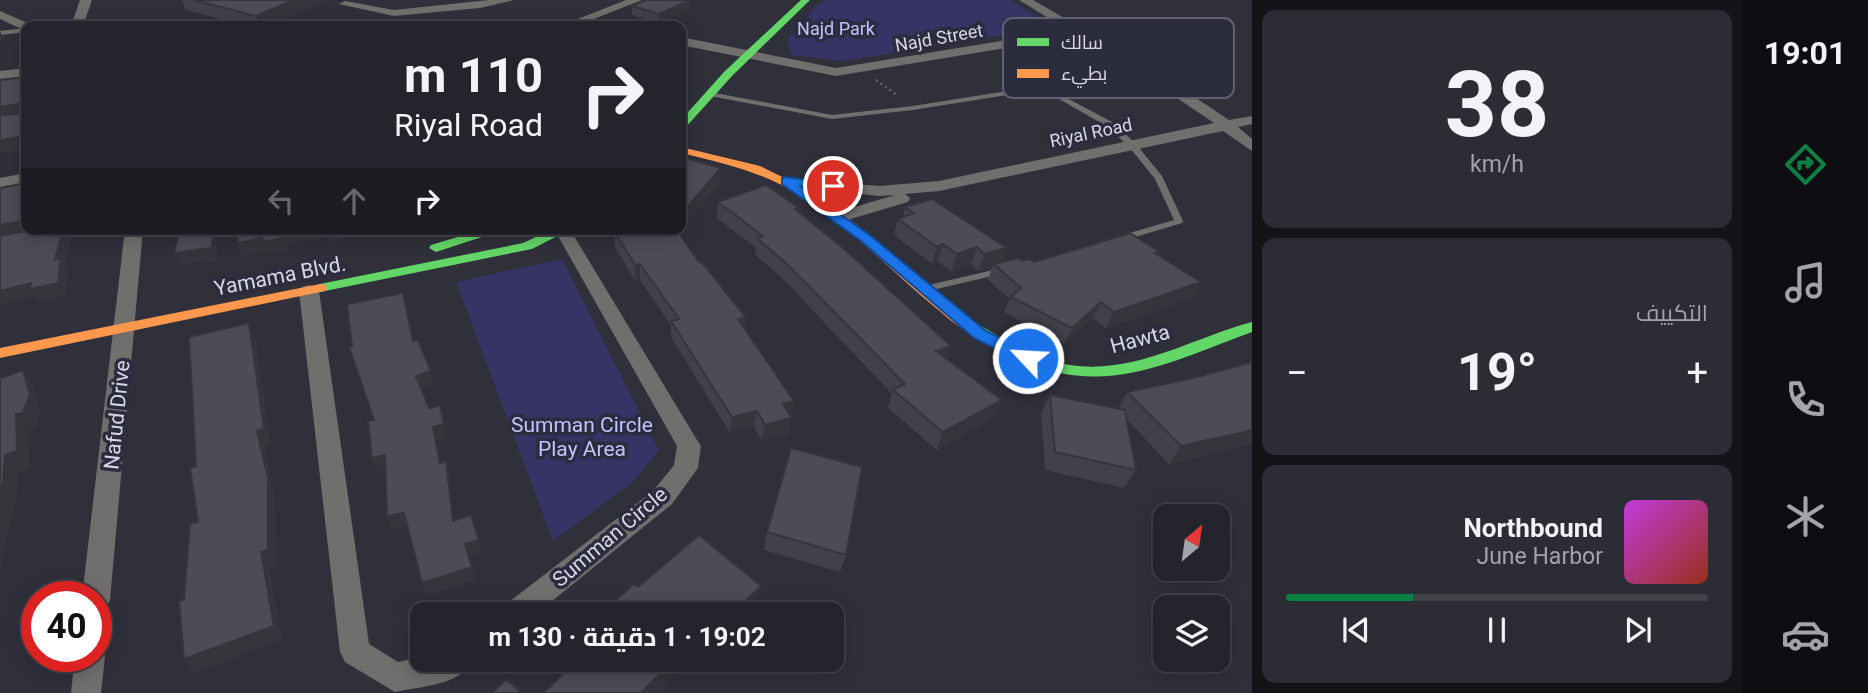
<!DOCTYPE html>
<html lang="ar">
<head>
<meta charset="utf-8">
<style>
	body { margin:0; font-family:Roboto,Cairo,sans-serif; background:#2c2c34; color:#f1f3f6; direction:rtl; height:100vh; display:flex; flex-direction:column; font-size:26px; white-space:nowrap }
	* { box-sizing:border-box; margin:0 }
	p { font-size:23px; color:#a3a4a9 }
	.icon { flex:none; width:38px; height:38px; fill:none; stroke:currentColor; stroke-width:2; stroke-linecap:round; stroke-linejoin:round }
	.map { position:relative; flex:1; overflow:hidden; direction:ltr }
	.panel { display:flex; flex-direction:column; gap:10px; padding:10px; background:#141418; width:490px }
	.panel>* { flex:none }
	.top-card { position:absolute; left:21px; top:21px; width:665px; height:214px; border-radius:14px; box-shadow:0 4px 18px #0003,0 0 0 2px #414148; direction:rtl; background:#24242c; color:#f1f3f6; overflow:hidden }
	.needle { width:46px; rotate:29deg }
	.buttons { position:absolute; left:1153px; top:504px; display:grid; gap:14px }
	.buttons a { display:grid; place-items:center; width:77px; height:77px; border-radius:14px; background:#24242c; box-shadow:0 4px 18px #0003,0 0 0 2px #414148; font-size:35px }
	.speed { position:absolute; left:21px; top:581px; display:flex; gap:14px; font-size:35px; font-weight:700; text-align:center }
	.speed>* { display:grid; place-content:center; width:91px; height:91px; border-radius:50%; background:#24242c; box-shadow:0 4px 18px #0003,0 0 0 2px #414148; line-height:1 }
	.speed .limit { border:10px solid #d22; background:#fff; color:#111 }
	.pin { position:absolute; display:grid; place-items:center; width:60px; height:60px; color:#fff; margin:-30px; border:4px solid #fff; border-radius:50%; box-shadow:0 2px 7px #0007 }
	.me { position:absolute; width:77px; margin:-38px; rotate:295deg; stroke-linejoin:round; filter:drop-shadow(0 0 5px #0008) }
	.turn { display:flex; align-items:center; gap:24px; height:147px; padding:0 28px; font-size:32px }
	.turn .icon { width:91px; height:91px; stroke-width:2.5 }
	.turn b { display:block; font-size:49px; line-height:60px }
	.lanes { display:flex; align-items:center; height:66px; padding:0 28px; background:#0003; justify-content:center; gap:35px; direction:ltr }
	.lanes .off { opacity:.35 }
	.big { font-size:52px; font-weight:700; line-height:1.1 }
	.panel .widget { flex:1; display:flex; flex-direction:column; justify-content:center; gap:10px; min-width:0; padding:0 24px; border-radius:14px; background:#2c2c34 }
	.panel .dial { align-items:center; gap:0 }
	.dial b { font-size:91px; line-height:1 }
	.song { display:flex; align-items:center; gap:21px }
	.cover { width:84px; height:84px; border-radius:10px; background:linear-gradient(135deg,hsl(290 70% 55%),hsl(10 70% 35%)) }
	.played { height:7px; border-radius:4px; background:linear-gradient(90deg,#0b8043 30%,#414148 30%) }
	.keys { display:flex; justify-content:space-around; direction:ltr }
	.heat { display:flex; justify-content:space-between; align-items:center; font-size:38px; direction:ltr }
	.trip { position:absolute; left:410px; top:602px; width:434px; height:70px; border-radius:14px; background:#24242c; box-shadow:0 4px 18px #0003,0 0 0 2px #414148; font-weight:700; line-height:70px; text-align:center; direction:rtl }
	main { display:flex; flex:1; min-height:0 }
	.menu { display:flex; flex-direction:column; width:126px; justify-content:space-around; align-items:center; background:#0e0e12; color:#a3a4a9 }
	.menu .icon { width:49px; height:49px }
	.menu .selected { color:#0b8043 }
	.menu b { font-size:32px; color:#f1f3f6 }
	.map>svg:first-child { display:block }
	.green { fill:#363365 }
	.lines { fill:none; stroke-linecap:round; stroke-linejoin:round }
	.path { stroke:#6b696d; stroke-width:2.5; stroke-dasharray:2 3.5; stroke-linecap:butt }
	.lane { fill:#716e6e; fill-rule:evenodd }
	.street { fill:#716e6e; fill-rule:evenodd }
	.fast { fill:#63d668; fill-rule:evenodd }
	.slow { fill:#ff974d; fill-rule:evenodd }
	.wall { fill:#414149 }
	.shaded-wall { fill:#35353c }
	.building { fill:#4c4c55; stroke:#35353c; stroke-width:2 }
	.route { fill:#1a73e8; stroke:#114b97; stroke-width:2 }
	.labels { text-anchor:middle; stroke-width:7; stroke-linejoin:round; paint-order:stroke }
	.far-park-label { font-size:18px; fill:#c1c3fc; stroke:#2c2c3f }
	.far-street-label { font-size:18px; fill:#d8d9e6; stroke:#2c2c3f }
	.street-label { font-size:21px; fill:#d8d9e6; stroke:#2c2c3f }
	.park-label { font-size:21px; fill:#c1c3fc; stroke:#2c2c3f }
	.key { fill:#2c2c3f; stroke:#606071; stroke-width:2 }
	.key-label { font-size:19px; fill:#d8d9e6 }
</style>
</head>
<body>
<main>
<nav class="menu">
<b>19:01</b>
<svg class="icon selected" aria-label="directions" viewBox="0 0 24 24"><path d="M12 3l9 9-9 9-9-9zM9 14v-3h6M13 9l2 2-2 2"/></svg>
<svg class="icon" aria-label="music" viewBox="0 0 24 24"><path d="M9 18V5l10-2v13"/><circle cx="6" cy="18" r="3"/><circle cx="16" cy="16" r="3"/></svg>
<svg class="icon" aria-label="phone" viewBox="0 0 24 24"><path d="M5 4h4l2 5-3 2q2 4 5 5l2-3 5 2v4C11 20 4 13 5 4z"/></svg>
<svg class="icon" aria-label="climate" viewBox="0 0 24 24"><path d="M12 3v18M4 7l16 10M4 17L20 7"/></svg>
<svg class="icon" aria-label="car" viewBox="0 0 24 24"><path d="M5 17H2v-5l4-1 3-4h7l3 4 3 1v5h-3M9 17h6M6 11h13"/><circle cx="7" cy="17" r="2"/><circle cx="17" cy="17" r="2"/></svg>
</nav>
<section class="panel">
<div class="widget dial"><b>38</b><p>km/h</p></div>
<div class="widget"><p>التكييف</p>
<div class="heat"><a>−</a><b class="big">19°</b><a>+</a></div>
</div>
<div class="widget">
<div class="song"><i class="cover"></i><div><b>Northbound</b><p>June Harbor</p></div></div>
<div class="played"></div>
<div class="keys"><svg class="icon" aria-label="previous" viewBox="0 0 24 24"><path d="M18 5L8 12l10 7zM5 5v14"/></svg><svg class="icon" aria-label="pause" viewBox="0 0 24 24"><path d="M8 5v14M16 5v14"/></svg><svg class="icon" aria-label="next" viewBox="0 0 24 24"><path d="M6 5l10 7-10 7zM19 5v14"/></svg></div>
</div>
</section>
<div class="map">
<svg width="1252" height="693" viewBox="0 0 1252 693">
	<rect width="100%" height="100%" fill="#30303b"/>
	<!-- green -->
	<path class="green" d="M826,0h184l43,27 -210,34 -52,-6 -4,-15 30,-35z
		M562,259l97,191 -26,32 -80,59 -97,-259z"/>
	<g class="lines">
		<!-- path -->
		<path class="path" d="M876,80l21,15"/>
		<!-- lane -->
		<path class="lane" d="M26,28v4l-26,3v-4z
			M1032,87l16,1 66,35 22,21 26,32 21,45 -1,2 -60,18h-6l-1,-2 1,-2 58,-17 -19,-41 -25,-31 -22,-21 -63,-36h-13l-119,19 -81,9 -122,-23 -3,-2 3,-2 122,23 81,-9z
			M66,229h21l-4,3 -29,5 -4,-3 1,-2z
			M1002,268l3,1 2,2 -2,2 -81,19 -5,-3 5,-3z"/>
		<!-- street -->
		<path class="street" d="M80,0h12l-9,26h-12z
			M489,0h25l-34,8 -86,8 -55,-12 6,-3 49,9z
			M626,0h16l-66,26h-16z
			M1019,0h14l120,69 76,51 23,-4v8l-14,3 14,12v12l-29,-20 -284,60 -34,3 5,4 -2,4 -71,21 -9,-5 3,-4 64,-19 -16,1 -93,-10 -6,-2 -2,-3 2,-3 99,8 60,-5 275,-58 -71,-48 -65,-39 -242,40 -155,-31v-8l155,31 232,-38z
			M0,11l30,13 1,2h-5v5l-26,-12z
			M26,68v8l-26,3v-8z
			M26,173v10l-26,5v-10z
			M125,229h18l-33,371 -4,9 -10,4v-16h-14z
			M554,229l17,2 126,209 4,6 -3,22 -26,36 -136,110h-35l4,-9 149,-115 20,-25 3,-19z
			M309,285l7,2 3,4 50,353 29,18 24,-5v3h50c-11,26 -52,26 -77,32l-50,-30 -5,-10 -41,-361 3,-4z
			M96,644l5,2 4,10 -4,37h-30l4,-37h21z"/>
		<!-- fast -->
		<path class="fast" d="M801,0h9l-78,76 -47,52 -4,1v-9l43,-48z
			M485,229h21l-70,23 -7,-4 2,-3z
			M553,229h18l-39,20 -212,43 -7,-4 7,-4 203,-41z
			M1252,322v10c-88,32 -151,69 -243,23 -13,-7 -32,-14 -41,-25l8,-5 5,1c28,16 58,35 89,39 64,10 122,-27 182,-43z"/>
		<!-- slow -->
		<path class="slow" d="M681,147l79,19 51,25 50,37 71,62 52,40 -8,5c-14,-4 -28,-17 -40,-27 -37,-30 -70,-65 -109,-94 -49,-38 -88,-47 -146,-61z
			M320,284l5,1 2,3 -2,3 -325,67v-10z"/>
	</g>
	<!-- wall -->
	<path class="wall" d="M182,0h146l-60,26h-21l-61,-16z
		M690,0l-1,9 -30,14 -27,-8v-9z
		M681,157l39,27 -33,38h-6z
		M718,202l81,6 -1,4 153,134 -4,13 55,41 -8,18 -57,32 -49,-42 4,-14 -106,-112 -31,-28 1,-6 -39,-30z
		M905,207l102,41 -5,14 20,-1 12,1 126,-10 -2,3 43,27 -9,16 -86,30 -13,-10 -29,26 -60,-32 6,-13 -22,-19 4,-12 -14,3 -7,-7 -20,8 -13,-11 -6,3 -38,-29 4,-16 5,-2z
		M615,232l84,30 47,56 -2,10 47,89 -2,17 -27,7 -8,-14 -24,6 -59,-96v-12l-31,-45 -5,1 -20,-34z
		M1252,362v81l-20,7 -63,14 -43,-45 10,51 -12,18 -79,-18 -4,-57 9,-18 68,14 9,-17 66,-14z
		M767,532l79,23 -6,17 -76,-22z"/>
	<!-- shaded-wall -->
	<path class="shaded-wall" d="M294,0h34l-60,26h-9l-3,-10z
		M690,0l-1,9 -30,14v-9z
		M0,31l3,6 -3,6z
		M19,104l7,12 -26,3v-12z
		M26,136v13l-26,4v-13z
		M721,168l-1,16 -33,38 1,-16z
		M26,220v9h25l-51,10v-14z
		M63,229h4l4,8 -7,28 4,6 -2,25 -28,6 -3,-5 -35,9v-15l55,-31z
		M213,229h5l-2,31 -36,5 -6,-12z
		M304,229h72l-28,5 1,4 -21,3v-3l-40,7v5l-21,4 -1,-3 -25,5 -4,-13z
		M943,244l-5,17 -6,3 5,-17z
		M977,247l-6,17 -20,8 6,-18z
		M1007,248l-6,18 -7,-2 -2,4 -14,3 6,-17z
		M640,264v16l-5,1v-16z
		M1201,282l-9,16 -86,30 8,-16z
		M1101,302l-8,16 -29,26 8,-16z
		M746,318l-3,16 -5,-15z
		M249,323l6,15 16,106 -7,2 11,48 1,71 -7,2 13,73 -88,34 -10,-15 77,-107 -4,-121z
		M951,346l-6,17 -9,-12z
		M23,370l11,17 7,25 -6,17 -7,1 2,38 -12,4 -2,27 -16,72v-76l5,-40 11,-41z
		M431,371l3,14 -15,5 -3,-14z
		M1002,400l-8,18 -57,32 6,-18z
		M794,401l-3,17 -8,-14z
		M757,411l-3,16 -24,6 2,-16z
		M792,418l-3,16 -27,7 3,-16z
		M444,424l3,14 -11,3 7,36 -10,-50z
		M1252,429v14l-20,7 -63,14 12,-18z
		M385,455l4,14 -12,3 -5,-14z
		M446,461l3,14 7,60 -3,-14z
		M404,513l4,14 -16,3 -5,-14z
		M479,540l3,13 -14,5 -3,-14z
		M472,567l3,13 -49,16 -4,-13z
		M761,586l-3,16 -12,12h-14z
		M674,660h14l-32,33h-15z"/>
	<!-- building -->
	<path class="building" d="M193,0h101l-38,16z
		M646,0h44l-31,14 -27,-8z
		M26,77v59l-26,4v-25l20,-1 2,-7 -3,-3 -19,3v-27z
		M681,157l40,11 -33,38 -7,-1z
		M26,183v37l-26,5v-37z
		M766,185l33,23 -4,1 48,39 108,98 -15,5 66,49 -59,32 -50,-42 12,-6 -117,-119 -31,-27 6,-2 -45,-34z
		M932,199l75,49 -23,6 -7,-7 -20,7 -14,-10 -6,3 -39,-28 16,-6 -9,-6z
		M36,229h27l-8,31 6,-2 -3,25 -28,6 1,-6 -31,8v-55z
		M180,229h33l-1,19 -38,5z
		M239,229h65l-20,4v5l-21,4 -1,-4 -25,5z
		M627,229h49l23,33 2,-1 45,57 -8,1 56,82 -11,3 9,14 -27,7 -8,-14 -25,6 -61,-96 8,-2 -39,-55 -5,1 -20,-33z
		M1130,233l30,19 -5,1 46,29 -87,30 -13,-10 -29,26 -61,-31 10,-9 -27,-24 25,-6 3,3 8,-2 4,3z
		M403,293l10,48 5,-1 13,31 -15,5 13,32 11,-3 4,19 -11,3 7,36 6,-2 7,60 18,-6 8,25 -14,4 7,23 -50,16 -18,-70 -17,3 -2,-61 -13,3 -4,-37 6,-1 -25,-73 3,-1 -5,-42z
		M249,323l15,106 -7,2 11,47v72l-7,2 13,74 -90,33 -5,-58 5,-2 6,-75 8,-2 -8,-54 6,-2 -7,-129z
		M1252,362v67l-7,3 -64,14 -54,-54 66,-14z
		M23,370l7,25 -7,18 -7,1 1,37 -12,4 -2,28 -3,12v-120l1,-1 1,4z
		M1050,395l75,15 11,60 -81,-18z
		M791,448l71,19 -16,88 -79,-23z
		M699,535l62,51 -29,28h-132l34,-30 4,3z
		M578,660h96l-33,33h-98z
		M506,679l16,14h-30z"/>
	<!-- route -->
	<path class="route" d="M786,177l51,7 2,2 -6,4 -31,-3 69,49 115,95 48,23 3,4 -3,4h-11l-49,-24 -113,-97 -79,-57v-6z"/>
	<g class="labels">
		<!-- far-park labels -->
		<g class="far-park-label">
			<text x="836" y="35">Najd Park</text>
		</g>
		<!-- far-street labels -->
		<g class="far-street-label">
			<text transform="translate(939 38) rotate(-10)" y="6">Najd Street</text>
			<text transform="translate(1091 133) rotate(-12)" y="6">Riyal Road</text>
		</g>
		<!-- street labels -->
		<g class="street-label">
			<text transform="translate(280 276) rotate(-11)" y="7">Yamama Blvd.</text>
			<text transform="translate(1140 339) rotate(-15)" y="7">Hawta</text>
			<text transform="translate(117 415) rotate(-84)" y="7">Nafud Drive</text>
			<text transform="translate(610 537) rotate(-40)" y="7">Summan Circle</text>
		</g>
		<!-- park labels -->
		<g class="park-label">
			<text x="582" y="432">Summan Circle<tspan x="582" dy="24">Play Area</tspan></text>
		</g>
	</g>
	<!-- legend -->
	<rect x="1003" y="18" width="231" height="80" rx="10" class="key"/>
	<rect x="1017" y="38" width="32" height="8" fill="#63d668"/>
	<rect x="1017" y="69" width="32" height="9" fill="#ff974d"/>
	<g class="key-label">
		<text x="1061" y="49">سالك</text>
		<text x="1061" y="80">بطيء</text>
	</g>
</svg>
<div class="buttons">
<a><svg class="needle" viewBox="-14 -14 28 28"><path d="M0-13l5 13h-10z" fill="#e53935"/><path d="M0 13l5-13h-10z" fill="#a3a4a9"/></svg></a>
<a><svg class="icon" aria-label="layers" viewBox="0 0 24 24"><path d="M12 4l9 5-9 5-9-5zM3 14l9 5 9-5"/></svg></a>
</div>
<div class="speed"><div class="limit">40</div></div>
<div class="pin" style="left:833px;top:186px;background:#d93025"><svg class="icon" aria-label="arrive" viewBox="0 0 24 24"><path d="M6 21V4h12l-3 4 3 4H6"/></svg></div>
<svg class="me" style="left:1028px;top:358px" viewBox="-20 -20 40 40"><circle r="17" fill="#1a73e8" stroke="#fff" stroke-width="3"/><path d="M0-11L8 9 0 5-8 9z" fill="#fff"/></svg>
<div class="trip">19:02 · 1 دقيقة · 130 m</div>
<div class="top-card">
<div class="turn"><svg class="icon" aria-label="right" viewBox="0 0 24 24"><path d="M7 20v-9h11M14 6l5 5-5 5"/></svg><div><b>110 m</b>Riyal Road</div></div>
<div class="lanes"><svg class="icon off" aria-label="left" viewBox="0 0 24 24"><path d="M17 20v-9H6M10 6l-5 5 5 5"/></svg><svg class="icon off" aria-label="ahead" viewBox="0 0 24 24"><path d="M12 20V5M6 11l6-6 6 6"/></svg><svg class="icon" aria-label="right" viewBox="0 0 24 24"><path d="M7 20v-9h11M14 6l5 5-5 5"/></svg></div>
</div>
</div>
</main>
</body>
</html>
